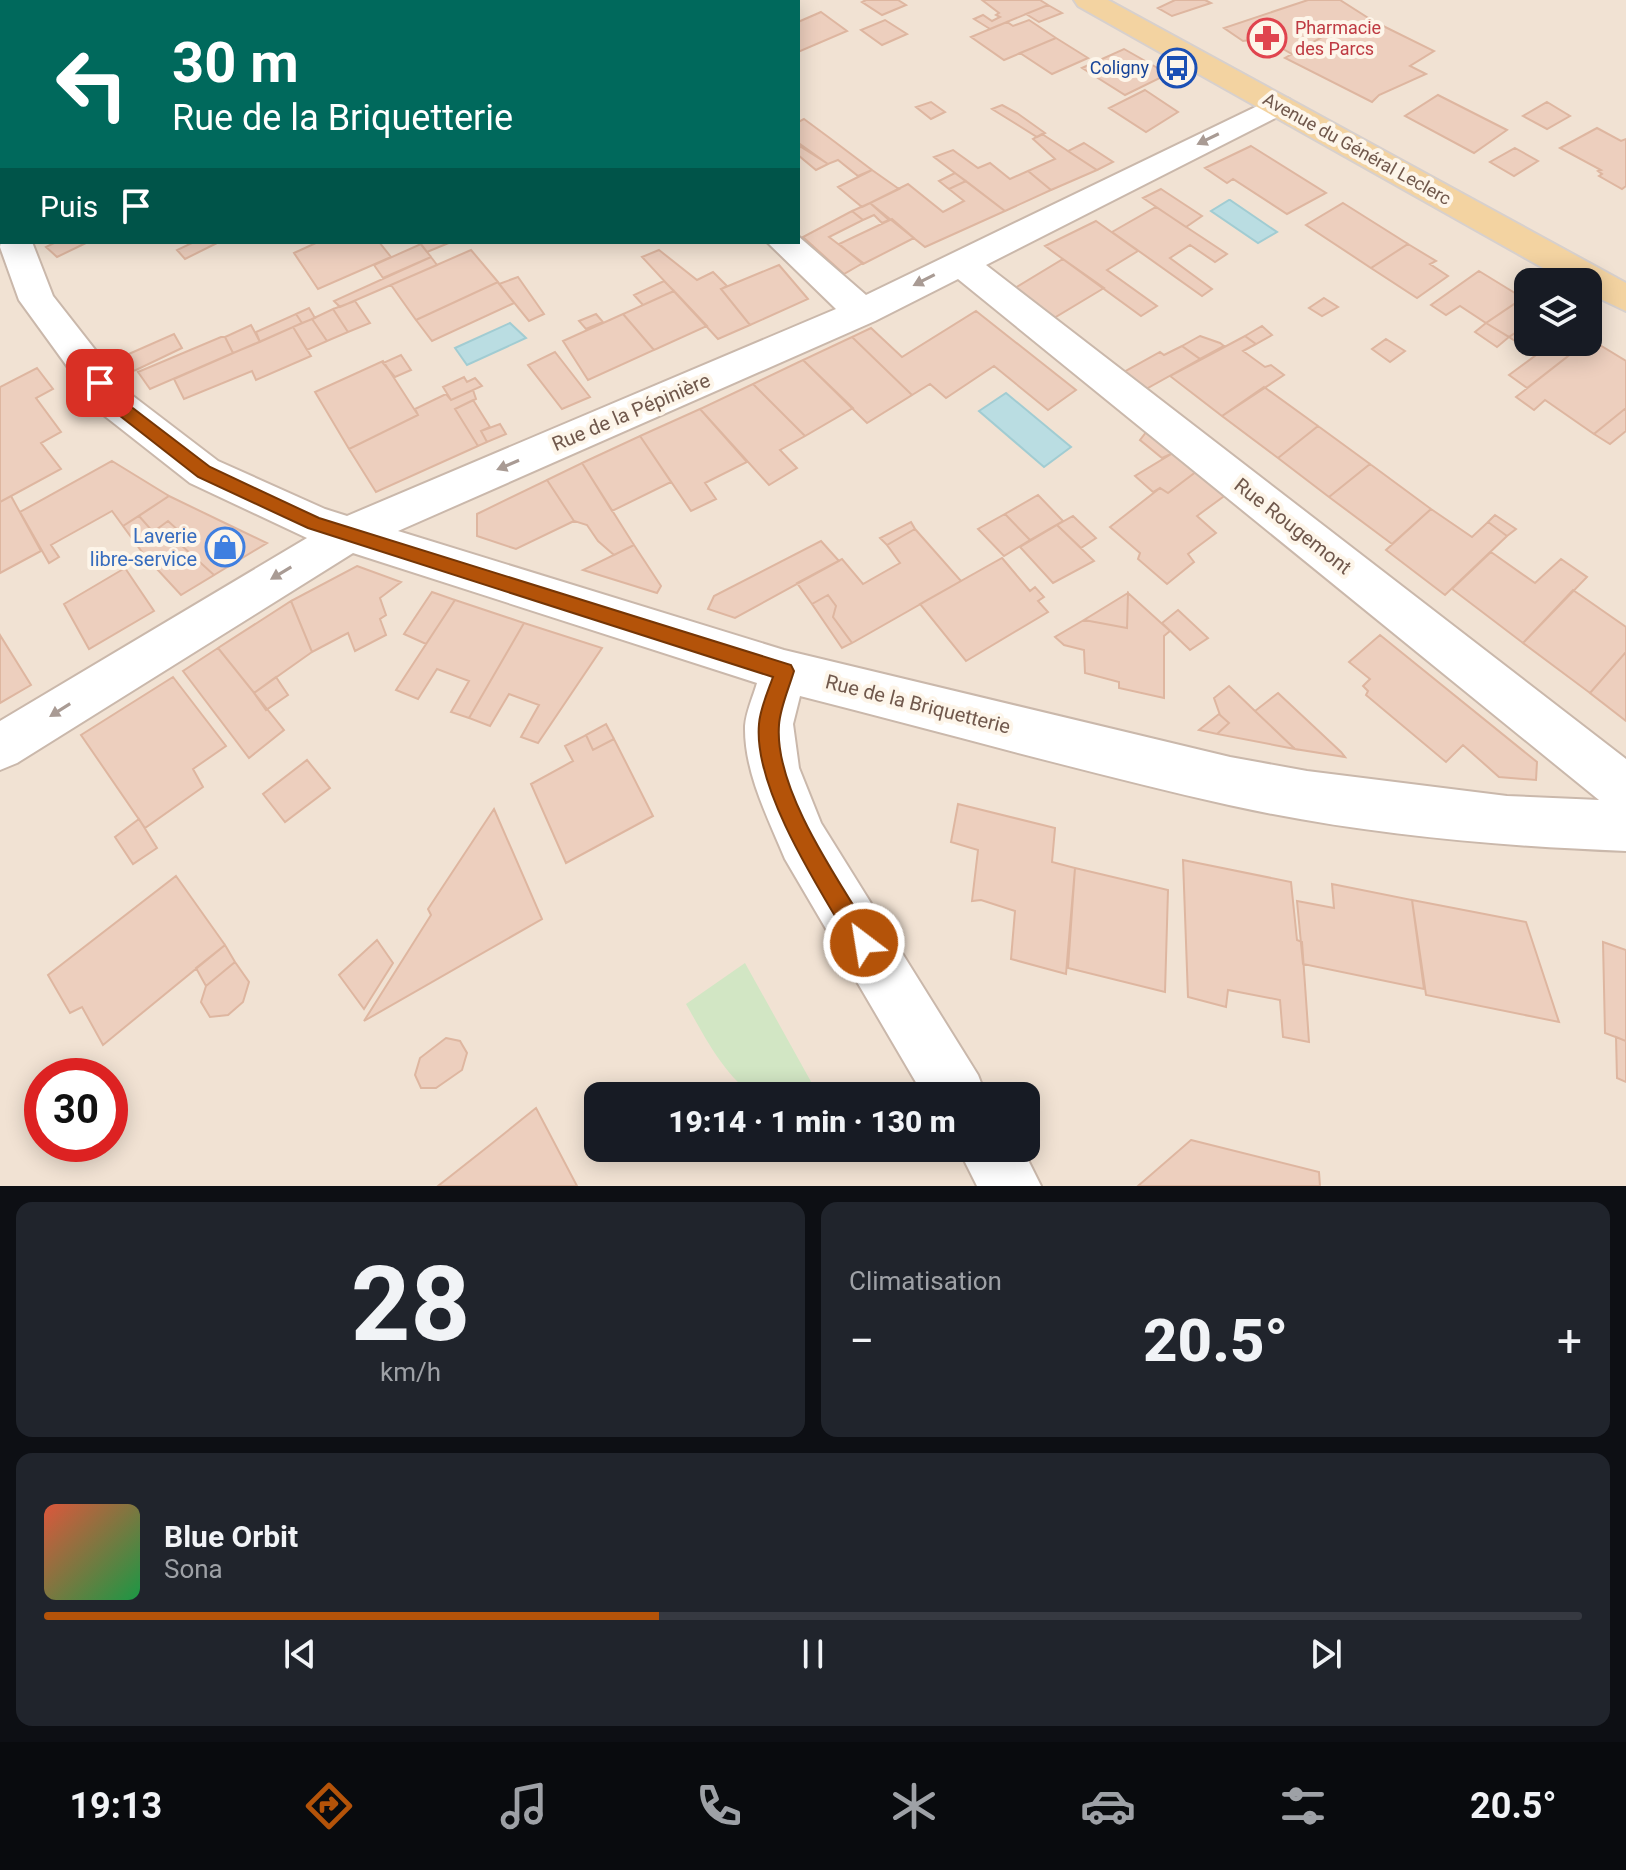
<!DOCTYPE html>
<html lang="fr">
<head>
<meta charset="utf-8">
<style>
	body { margin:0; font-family:Roboto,sans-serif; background:#20242c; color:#f1f3f6; height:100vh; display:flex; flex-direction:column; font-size:30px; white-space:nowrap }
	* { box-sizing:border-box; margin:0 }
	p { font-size:26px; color:#9ea1a6 }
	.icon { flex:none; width:44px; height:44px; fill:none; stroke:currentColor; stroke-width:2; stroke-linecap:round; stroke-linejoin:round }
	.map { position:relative; height:1186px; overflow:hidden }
	.drawer { display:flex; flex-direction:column; gap:16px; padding:16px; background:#0d0f14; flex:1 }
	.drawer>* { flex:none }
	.hud { position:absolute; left:0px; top:0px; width:800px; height:244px; box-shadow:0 4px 20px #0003; background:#00695c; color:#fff; overflow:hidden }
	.fabs { position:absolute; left:1514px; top:268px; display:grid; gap:16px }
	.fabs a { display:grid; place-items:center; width:88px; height:88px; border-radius:16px; background:#171b24; box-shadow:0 4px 20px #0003; font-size:40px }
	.speed { position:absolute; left:24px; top:1058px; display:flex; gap:16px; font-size:40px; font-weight:700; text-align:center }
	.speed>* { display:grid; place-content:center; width:104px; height:104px; border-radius:50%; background:#171b24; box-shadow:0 4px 20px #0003; line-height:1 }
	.speed .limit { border:12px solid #d22; background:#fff; color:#111 }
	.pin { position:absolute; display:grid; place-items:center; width:68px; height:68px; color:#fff; margin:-34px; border-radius:16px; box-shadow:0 4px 12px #0006 }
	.me { position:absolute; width:88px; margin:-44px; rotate:329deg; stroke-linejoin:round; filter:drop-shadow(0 0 6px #0008) }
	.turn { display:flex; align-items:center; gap:28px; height:168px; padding:0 40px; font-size:36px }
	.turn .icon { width:104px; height:104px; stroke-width:2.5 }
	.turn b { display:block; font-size:56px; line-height:68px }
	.then { display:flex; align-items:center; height:76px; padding:0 40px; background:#0003; gap:16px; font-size:30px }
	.big { font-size:60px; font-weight:800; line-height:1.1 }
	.drawer .card { flex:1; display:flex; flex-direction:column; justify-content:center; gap:12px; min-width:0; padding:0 28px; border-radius:16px; background:#20242c }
	.drawer .dial { align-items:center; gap:0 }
	.dial b { font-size:104px; line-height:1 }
	.song { display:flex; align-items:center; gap:24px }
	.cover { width:96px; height:96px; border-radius:12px; background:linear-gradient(135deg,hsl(10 70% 55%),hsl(140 70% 35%)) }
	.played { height:8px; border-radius:4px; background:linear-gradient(90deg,#b45309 40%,#363941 40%) }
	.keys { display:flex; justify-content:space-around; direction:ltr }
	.heat { display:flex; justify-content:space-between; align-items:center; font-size:44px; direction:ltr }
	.drawer .tiles { flex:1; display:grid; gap:16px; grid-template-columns:1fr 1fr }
	.card:last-child { grid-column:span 2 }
	.trip { position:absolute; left:584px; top:1082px; width:456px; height:80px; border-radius:16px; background:#171b24; box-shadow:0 4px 20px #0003; font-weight:800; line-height:80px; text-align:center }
	.tabs { display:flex; height:128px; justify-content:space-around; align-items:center; background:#090b0e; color:#9ea1a6 }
	.tabs .icon { width:56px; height:56px }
	.tabs .current { color:#b45309 }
	.tabs b { font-size:36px; color:#f1f3f6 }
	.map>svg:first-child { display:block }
	.residential { fill:#f1e2d3; fill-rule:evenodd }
	.green { fill:#d2e6c4 }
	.water { fill:#badde2; stroke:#a1ccd2; stroke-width:2 }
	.building { fill:#edcfbe; stroke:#deb6a0; stroke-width:2 }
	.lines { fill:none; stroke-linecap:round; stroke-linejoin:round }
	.minor-casing { stroke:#cab8ab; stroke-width:4 }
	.major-casing { stroke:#d7d0cd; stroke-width:4 }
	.minor { fill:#fff; fill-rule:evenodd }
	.major { fill:#f3d3a1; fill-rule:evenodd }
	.oneway { fill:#a99b94 }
	.route { fill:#b45309; stroke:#753606; stroke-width:2 }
	.labels { text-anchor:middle; stroke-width:8; stroke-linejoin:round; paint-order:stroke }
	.far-health-label { font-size:18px; fill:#be3a42; stroke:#fdf5e9; text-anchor:start }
	.far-transit-label { font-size:18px; fill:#164399; stroke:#fdf5e9; text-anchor:end }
	.far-street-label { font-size:18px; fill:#70584c; stroke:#fdf5e9 }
	.street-label { font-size:20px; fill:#70584c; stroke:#fdf5e9 }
	.shop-label { font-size:20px; fill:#366cbe; stroke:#fdf5e9; text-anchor:end }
</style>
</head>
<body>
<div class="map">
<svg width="1626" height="1186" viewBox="0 0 1626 1186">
	<rect width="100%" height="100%" fill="#faf1e4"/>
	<!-- residential -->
	<path class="residential" d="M0,0h1626v1186h-1626zM2,2h796v240h-796zM1528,282h60v60h-60zM42,1076h68v68h-68zM598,1096h428v52h-428z"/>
	<!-- green -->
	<path class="green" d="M745,963l74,133c-15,0 -51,4 -63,-1 -29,-13 -55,-65 -70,-91z"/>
	<!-- water -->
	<path class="water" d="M1229,200h1l47,32 -19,11 -47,-32z
		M510,323l16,15 -59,27 -12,-17z
		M1006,393l65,54 -27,20 -65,-56z"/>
	<!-- building -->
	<path class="building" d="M866,0h32l8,5 -24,10 -20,-13z
		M982,0h58l8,5 -58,24 -16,-10 9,-4 9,6 8,-4 -4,-2 3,-2z
		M1175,0h30l6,3 -39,13 -14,-8z
		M1308,0h32l33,21 -25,10 -8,-4 -48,27 -9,-5 -13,4 -20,-13 -7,1 -19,-13z
		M1048,5l14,8 -23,9 -13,-8z
		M821,12l26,19 -49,21v-30z
		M885,20l22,14 -25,11 -21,-15z
		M1029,20l27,18 -52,22 -33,-23 36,-15 6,4z
		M1373,21l61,30 -24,15 16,8 -47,21 -7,7 -87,-44 55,-31 8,4z
		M1056,38l32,20 -36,16 -32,-21z
		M1124,49l44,25 -43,21 -43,-27z
		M1145,90l33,22 -32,20 -37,-24z
		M1438,95l69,35 -33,23 -69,-37z
		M931,102l14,10 -14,7 -15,-12z
		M1547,102l23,14 -23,13 -24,-13z
		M1002,105l15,8 28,20 -8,4 -45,-28z
		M804,119l27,20 41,31 -14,6 -20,-16 -10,4 -30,-19v-23z
		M1597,128l24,13 5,-2v47l-4,3 -23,-13 3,-2 -4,-3 3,-1 -41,-22z
		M1042,134l26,17 29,19 -46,20 -23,-19 27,-12 -22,-20z
		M1084,143l29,19 -16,8 -29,-19z
		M800,144l28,20 -12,6 -18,-15z
		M1251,146l75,47 -39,21 -54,-35 -6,4 -22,-15z
		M1515,148l23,13 -24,15 -24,-14z
		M953,150l25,18 12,-5 20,16 18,-8 23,19 -46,21 -71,-54z
		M872,170l27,19 -37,18 -24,-20z
		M955,173l11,8 -17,8 -10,-8z
		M966,181l39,30 -80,36 -55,-44 38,-19 35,28 21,-11 -15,-12z
		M1161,189l41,27 -16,11 -43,-29z
		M870,203l10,9 9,8 -7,3 -8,-8 -11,5 -11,-9z
		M1343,203l65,41 -37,24 -65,-43z
		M1156,207l71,47 -12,8 -25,-17 -20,13 42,31 -10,7 -90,-64z
		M852,211l11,9 -34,17 34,26 -19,11 -41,-37z
		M892,219l22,19 -51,26 -24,-20z
		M1096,221l42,30 -31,19 50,36 -16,10 -96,-70z
		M56,242h32l-31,15 -11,-10z
		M194,242h25l-34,17 -8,-9z
		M318,242h61l12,15 -73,32 -24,-36z
		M419,242h32l-24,10z
		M421,244l10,13 -48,21 -9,-13z
		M1408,244l28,17 -6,3 18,12 -31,22 -46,-30z
		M471,250l27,32 -82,38 -25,-35z
		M659,250l38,30 16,-8 14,14 -6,3 29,36 -32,14 -76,-82z
		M431,257l6,8 -97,42 -6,-6z
		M1063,259l41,29 -50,30 -39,-30z
		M779,265l29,34 -58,26 -29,-36z
		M1479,271l44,27 -37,25 -26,-17 -14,9 -15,-10z
		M518,277l26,37 -15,7 -30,-37z
		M664,281l10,10 -31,14 -9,-10z
		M498,282l16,21 -82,38 -16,-21z
		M674,291l33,35 -53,24 -31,-36z
		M1324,298l14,9 -16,9 -13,-8z
		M1523,298l5,3v23l-19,13 -23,-14z
		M355,301l15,22 -22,9 -15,-23z
		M309,308l6,10 -13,5 -6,-9z
		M333,309l15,23 -21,9 -15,-22z
		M976,311l100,79 -28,20 -54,-44 -48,32 -16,-14 -18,11 -60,-58 19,-9 31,29z
		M296,314l6,9 -42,19 -4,-10z
		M596,314l7,8 -17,7 -7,-8z
		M623,314l31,36 -66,30 -25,-39z
		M312,319l15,22 -20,9 -14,-23z
		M1486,323l23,14 -12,10 -22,-15z
		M1528,324v18h58l-59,46 -18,-13 27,-20 -27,-18z
		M251,325l9,17 -27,11 -8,-16z
		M1262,326l10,9 -16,9 -11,-8z
		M293,327l18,29 -55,24 -4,-9 -68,28 -10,-20z
		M174,334l8,14 -46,22 -4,1 -10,-14z
		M1200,336l20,7 4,3 -24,13 -18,-13z
		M1245,336l11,8 -13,7 22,16 6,-2 13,10 -62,41 -52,-40z
		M221,337h4l8,16 -83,36 -12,-17z
		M852,337l60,58 -45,28 -64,-63z
		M1386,339l19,12 -15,11 -18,-13z
		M1590,339l36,22v47l-32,26 -49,-34 -11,10 -18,-13z
		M1182,346l18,13 -54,30 -22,-17 36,-20 4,3z
		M555,352l35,45 -28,12 -34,-44z
		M401,355l10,15 -16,7 -12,-14z
		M803,360l50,48 -48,28 -52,-52z
		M383,361l35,54 -69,34 -34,-57z
		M37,368l16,21 -17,9 25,34 -20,11 20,26 -61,33v-115z
		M464,377l3,5 8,-4 7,8 -31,14 -8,-13z
		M753,384l52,52 -25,14 17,18 -28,17 -69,-76z
		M1264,387l54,39 -40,32 -56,-42z
		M473,390l3,9 -21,10 23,37 -102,46 -27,-43 69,-34 -3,-6 31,-15 5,6z
		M473,400l17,27 -9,4 6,11 -9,4 -23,-37z
		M1626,408v23l-16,13 -16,-10z
		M700,409l47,53 -42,21 11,16 -25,12 -51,-75z
		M500,424l6,10 -19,8 -6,-11z
		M1318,426l52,38 -41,33 -51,-39z
		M1147,431l26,22 -11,5 -22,-18z
		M640,436l31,46 -59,29 -30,-48z
		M1173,453l24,18 -29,22 -8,-5 -7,4 -18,-16z
		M112,461l57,35 -46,30 -11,-15 -61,34 8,12 -10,6 -29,-51z
		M582,463l52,82 -20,10 -16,-14 -11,-16 -13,-4 -27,-41z
		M1370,464l61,45 -39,35 -63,-47z
		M1197,471l30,23 -30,22 19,17 -28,21 6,8 -27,22 -29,-25 2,-6 -30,-26 50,-39 8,5z
		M547,480l27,41 -58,28 -39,-13v-22z
		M1038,495l25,26 -33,19 -25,-26z
		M11,496l30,55 -41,22v-71z
		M169,496l58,28 40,19 -53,32 -43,-39 8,-5 -11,-10 -15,11 -14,-16z
		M1431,509l41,28 16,-15 19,14 -62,59 -59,-45z
		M1005,514l25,26 -26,16 -26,-27z
		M1495,515l21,14 -9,7 -19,-14z
		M139,516l14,16 15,-11 11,10 -8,5 43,39 -33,20 -36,-39 -22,-30z
		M1073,516l23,22 -15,10 -24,-23z
		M911,522l4,7 -28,16 -7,-7z
		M1057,525l37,36 -41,22 -33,-36z
		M915,529l46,52 -109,62 -19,-26 3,-11 -8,-11 -16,9 -15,-21 45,-24 21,25 37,-21 -13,-18z
		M821,541l18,20 -104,57 -27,-9 6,-13z
		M634,545l27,41 -4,7 -74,-23z
		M1491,552l44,31 26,-24 26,18 -64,66 -71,-54z
		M1002,558l28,33 5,-4 9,10 -6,4 10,11 -82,49 -46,-57z
		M357,566l44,16 -21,16 6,17 -6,4 6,16 -31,16 -7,-18 -36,19 -21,-51z
		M125,568l29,43 -65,38 -25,-45z
		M1573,590l53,37v25l-36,41 -67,-50z
		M432,592l23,8 -29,44 -22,-10z
		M1128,593l42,38 -6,5v62l-45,-10v-6l-34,-9 -1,-23 -20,-5 -9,-8 29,-17 43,8z
		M1128,593l-1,35 -43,-8z
		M828,595l8,11 -3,11 19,26 -10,5 -30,-44z
		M455,600l69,23 -55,95 -18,-6 18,-31 -32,-12 -19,30 -22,-9z
		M291,601l21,51 -58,41 -36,-45z
		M1178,610l30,28 -18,12 -28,-27z
		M524,623l78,25 -64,95 -17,-6 18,-32 -30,-11 -19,32 -21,-8z
		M0,635l31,50 -31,18z
		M1380,635l157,127 -1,18 -37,-3 -36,-32 -17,17 -80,-67 2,-4 -5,-5 7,-7 -21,-17z
		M218,648l66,82 -35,28 -66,-87z
		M1626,652v69l-36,-28z
		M173,677l53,69 -33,23 10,18 -58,41 -64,-93z
		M276,677l12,18 -22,15 -12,-17z
		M1229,686l26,25 40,38 -78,-15 12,-11 -9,-8 -6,-17z
		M1278,693l63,59 4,5 -50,-8 -40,-38z
		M1219,714l10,9 -12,11 -18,-4z
		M606,724l8,15 -21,11 -7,-15z
		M586,735l7,15 21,-11 39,77 -87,47 -35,-79 42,-23 -8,-15z
		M307,760l23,28 -45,34 -22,-28z
		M958,804l97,24 -3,34 23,6 -9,106 -55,-15 4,-48 -34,-11 -9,1 6,-51 -27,-8z
		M494,809l48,110 -178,102 67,-106 -3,-6z
		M139,819l18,29 -24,16 -18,-27z
		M1183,860l108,22 6,58 5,2 7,100 -26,-5 -3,-37 -52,-10 -2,17 -38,-10z
		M1075,868l93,22 -3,102 -97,-24z
		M176,876l49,69 -122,100 -21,-38 -12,6 -22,-38z
		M1332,884l80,16 12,89 -121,-25 -6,-63 37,7z
		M1412,900l114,22 33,100 -133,-27z
		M377,940l16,23 -29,46 -25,-34z
		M1603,942l23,8v91l-21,-8z
		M225,945l10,17 -29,24 -10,-18z
		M235,962l14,20 -6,20 -15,13 -18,2 -9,-15 5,-16z
		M1616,1037l10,4v41l-9,-4z
		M446,1038l14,3 7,12 -5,17 -26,18h-15l-6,-13 5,-17z
		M536,1108l41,78h-139l52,-41z
		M1191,1140l128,32 1,14h-182z"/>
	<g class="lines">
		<!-- minor casing -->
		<g class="minor-casing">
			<path id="minor" d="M13,0h28l-30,2z
				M317,0h31l-33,2z
				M1278,96l11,3 4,6 -4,6 -303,154 640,494v92c-132,-5 -267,-17 -397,-46 -143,-32 -286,-73 -429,-109l-7,28 6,44 22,55 157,252 8,21h-62l-139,-237c-17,-41 -41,-87 -40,-133 1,-14 8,-29 12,-43l-404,-130 -336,210 -17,7v-49l307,-183 -117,-55 -89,-70 -82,-113 -19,-53 2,-11v6h30l21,54 76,97 89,68 107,48 22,7 489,-207 -69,-67h31v-6l68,59zM958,279l641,521 -92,-4 -200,-25 -77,-14 -446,-107 -386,-119 477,-210z
				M0,114h2l-2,19z
				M0,193l2,1v27l-2,-1z
				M958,1148h64l19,38h-64z"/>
		</g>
		<!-- major casing -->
		<g class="major-casing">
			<path id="major" d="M1074,0h34l518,283v28l-38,-18v-11h-20l-490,-276z"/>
		</g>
		<!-- minor -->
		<use href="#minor" class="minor"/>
		<!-- major -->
		<use href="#major" class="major"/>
	</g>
	<!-- one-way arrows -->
	<defs><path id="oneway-solid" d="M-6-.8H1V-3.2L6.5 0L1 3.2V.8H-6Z" transform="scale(2)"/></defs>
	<g class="oneway">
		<use href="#oneway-solid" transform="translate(1208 139) rotate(154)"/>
		<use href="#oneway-solid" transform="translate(924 280) rotate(153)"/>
		<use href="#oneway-solid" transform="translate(508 465) rotate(157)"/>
		<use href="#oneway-solid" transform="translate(281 573) rotate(149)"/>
		<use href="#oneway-solid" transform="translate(60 710) rotate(148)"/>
	</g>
	<!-- route -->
	<path class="route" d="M100,377l5,1 16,21 89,68 109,51 472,147 3,6c-5,17 -14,37 -15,54 -5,65 60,156 93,210l3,8 -3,8 -8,3 -8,-3c-33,-56 -103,-161 -97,-227 1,-15 9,-33 14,-47l-465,-149 -110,-51 -88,-69 -18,-25z"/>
	<!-- icons -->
	<defs>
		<g id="pharmacy-ring" transform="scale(2)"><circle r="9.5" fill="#fdf5e9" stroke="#e0444e" stroke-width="1.5"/><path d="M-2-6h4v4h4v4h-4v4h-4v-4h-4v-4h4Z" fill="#e0444e"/></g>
		<g id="bus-ring" transform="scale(2)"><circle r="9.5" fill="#fdf5e9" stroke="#1a4fb4" stroke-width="1.5"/><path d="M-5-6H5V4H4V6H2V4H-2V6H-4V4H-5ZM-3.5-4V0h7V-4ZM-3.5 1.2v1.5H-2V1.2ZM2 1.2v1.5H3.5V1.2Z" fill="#1a4fb4"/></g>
		<g id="shop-ring" transform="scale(2)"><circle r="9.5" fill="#fdf5e9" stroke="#3f7fe0" stroke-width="1.5"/><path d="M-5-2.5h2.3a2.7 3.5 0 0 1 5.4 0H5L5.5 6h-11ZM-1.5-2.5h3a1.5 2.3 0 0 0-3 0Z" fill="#3f7fe0"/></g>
	</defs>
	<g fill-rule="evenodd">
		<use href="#pharmacy-ring" x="1267" y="38"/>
		<use href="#bus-ring" x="1177" y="68"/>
		<use href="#shop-ring" x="225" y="547"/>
	</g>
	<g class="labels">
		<!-- far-health labels -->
		<g class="far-health-label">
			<text x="1295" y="34">Pharmacie<tspan x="1295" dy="21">des Parcs</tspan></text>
		</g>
		<!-- far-transit labels -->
		<g class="far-transit-label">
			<text x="1149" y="74">Coligny</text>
		</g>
		<!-- far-street labels -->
		<g class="far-street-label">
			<text transform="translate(1357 149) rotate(29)" y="6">Avenue du Général Leclerc</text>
		</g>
		<!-- street labels -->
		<g class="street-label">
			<text transform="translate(631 412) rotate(-23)" y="7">Rue de la Pépinière</text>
			<text transform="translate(1293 526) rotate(38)" y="7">Rue Rougemont</text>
			<text transform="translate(918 704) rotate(14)" y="7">Rue de la Briquetterie</text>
		</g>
		<!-- shop labels -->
		<g class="shop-label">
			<text x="197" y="543">Laverie<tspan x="197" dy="23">libre-service</tspan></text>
		</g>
	</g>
</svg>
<div class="fabs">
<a><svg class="icon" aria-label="layers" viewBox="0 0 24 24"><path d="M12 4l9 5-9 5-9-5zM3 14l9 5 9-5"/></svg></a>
</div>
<div class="speed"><div class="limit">30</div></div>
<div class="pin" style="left:100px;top:383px;background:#d93025"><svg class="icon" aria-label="arrive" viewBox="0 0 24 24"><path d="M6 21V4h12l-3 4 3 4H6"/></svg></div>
<svg class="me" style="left:864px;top:943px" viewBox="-20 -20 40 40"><circle r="17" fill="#b45309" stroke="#fff" stroke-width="3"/><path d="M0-11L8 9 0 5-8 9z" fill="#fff"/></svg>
<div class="trip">19:14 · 1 min · 130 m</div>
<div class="hud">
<div class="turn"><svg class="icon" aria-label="left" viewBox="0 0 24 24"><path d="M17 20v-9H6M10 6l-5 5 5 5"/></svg><div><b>30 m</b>Rue de la Briquetterie</div></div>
<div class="then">Puis<svg class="icon" aria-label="arrive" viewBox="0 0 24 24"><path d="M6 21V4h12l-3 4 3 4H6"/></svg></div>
</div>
</div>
<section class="drawer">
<div class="tiles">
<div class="card dial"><b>28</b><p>km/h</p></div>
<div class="card"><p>Climatisation</p>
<div class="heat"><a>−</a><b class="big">20.5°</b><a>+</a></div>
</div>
<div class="card">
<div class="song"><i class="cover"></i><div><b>Blue Orbit</b><p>Sona</p></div></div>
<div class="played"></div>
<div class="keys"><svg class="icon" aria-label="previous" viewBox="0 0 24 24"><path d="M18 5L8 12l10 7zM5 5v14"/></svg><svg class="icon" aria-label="pause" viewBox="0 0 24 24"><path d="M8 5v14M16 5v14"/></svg><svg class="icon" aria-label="next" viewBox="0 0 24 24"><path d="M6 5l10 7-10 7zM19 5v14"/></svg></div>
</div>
</div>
</section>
<nav class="tabs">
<b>19:13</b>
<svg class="icon current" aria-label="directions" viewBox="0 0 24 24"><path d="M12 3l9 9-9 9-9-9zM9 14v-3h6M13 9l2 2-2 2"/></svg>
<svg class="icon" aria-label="music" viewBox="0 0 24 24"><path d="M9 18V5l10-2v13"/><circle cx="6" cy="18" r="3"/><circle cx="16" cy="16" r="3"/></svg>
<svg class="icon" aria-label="phone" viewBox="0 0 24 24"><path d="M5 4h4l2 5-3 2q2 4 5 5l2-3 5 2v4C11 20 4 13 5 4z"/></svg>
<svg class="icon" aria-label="climate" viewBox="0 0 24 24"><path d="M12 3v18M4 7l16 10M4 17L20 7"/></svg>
<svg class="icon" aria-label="car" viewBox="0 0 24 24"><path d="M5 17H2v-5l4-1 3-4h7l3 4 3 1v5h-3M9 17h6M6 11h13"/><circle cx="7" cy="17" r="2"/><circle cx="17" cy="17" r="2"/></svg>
<svg class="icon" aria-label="filters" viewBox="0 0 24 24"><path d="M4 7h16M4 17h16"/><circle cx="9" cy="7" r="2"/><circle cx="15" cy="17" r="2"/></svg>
<b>20.5°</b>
</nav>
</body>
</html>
